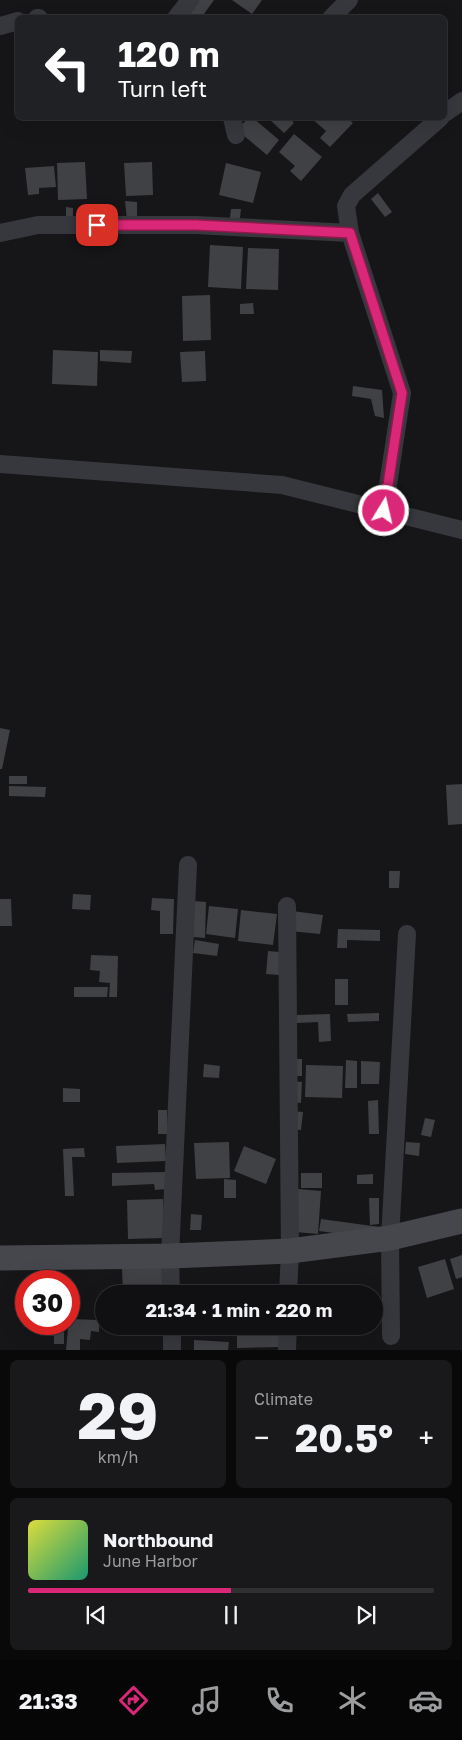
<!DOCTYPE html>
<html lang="en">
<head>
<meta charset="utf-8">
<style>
	body { margin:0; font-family:"Golos Text",sans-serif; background:#19191b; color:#f1f3f6; height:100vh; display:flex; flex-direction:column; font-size:19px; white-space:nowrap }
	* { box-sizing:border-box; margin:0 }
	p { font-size:16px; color:#9c9d9f }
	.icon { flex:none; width:28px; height:28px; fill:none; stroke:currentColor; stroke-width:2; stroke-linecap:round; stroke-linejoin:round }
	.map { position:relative; height:1350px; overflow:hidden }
	.sheet { display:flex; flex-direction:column; gap:10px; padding:10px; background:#09090a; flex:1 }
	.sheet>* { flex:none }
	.top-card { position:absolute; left:15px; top:15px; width:432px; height:105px; border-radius:8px; box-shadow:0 5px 20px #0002,0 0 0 1px #303032; background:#202124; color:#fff; overflow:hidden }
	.speed { position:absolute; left:15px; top:1270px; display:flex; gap:10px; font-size:25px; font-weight:700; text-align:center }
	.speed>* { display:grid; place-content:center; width:65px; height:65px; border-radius:50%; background:#101012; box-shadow:0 5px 20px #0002,0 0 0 1px #303032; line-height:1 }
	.speed .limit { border:8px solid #d22; background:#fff; color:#111 }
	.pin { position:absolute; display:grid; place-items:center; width:42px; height:42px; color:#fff; margin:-21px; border-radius:10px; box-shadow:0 2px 8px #0006 }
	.me { position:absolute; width:55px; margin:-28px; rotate:9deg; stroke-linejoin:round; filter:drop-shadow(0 0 4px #0008) }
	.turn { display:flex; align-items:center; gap:18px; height:105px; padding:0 20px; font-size:22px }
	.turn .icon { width:65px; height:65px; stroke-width:2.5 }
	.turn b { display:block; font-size:35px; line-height:42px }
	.big { font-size:38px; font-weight:700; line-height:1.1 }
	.sheet .card { flex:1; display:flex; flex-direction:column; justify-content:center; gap:8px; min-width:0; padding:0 18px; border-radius:8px; background:#19191b }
	.sheet .dial { align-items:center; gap:0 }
	.dial b { font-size:65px; line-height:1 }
	.song { display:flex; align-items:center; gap:15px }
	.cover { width:60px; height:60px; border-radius:8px; background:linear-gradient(135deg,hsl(60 70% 55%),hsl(160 70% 35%)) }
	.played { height:5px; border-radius:2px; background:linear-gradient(90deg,#db2777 50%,#303032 50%) }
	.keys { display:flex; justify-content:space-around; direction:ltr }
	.heat { display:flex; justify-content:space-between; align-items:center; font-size:28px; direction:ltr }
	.sheet .tiles { flex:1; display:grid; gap:10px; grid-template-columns:1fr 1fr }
	.card:last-child { grid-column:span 2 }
	.trip { position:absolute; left:95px; top:1285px; width:288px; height:50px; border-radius:25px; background:#101012; box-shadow:0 5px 20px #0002,0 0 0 1px #303032; font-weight:700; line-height:50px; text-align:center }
	.tabs { display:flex; height:80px; justify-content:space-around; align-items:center; background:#060607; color:#9c9d9f }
	.tabs .icon { width:35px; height:35px }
	.tabs .on { color:#db2777 }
	.tabs b { font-size:22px; color:#f1f3f6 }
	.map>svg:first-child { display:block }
	.building { fill:#404145 }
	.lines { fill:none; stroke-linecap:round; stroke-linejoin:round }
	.street { stroke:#37383d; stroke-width:18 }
	.secondary { stroke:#45474d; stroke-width:25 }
	.route-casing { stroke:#8e194d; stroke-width:12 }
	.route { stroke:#db2777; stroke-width:9 }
</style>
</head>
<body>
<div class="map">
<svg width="462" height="1350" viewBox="0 0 462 1350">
	<rect width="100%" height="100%" fill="#161618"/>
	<!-- building -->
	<path class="building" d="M199,0h15l-13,18h-15z
		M232,0h30l-10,14z
		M248,118h5l26,22 -12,15 -30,-25z
		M268,118h21l5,5 -10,10z
		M311,118h36l6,5 -23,24 -10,-9 6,-7z
		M294,134l28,23 -21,24 -11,-10 5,-5 -16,-14z
		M85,162l2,37 -29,1 -1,-37z
		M152,162l1,33 -27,1 -2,-33z
		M226,163l35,9 -8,31 -34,-8z
		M54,166l2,21 -17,1v6l-11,1 -3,-27z
		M378,193l14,19 -7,5 -14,-18z
		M125,201l12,1v17l-10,1z
		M66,207l7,1v8h-7z
		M231,209h10l-1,9h-10z
		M210,245l33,2 -2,42 -33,-2z
		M248,248l31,1 -1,41 -32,-1z
		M210,295l1,45 -28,1 -1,-45z
		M253,303l1,11h-14v-10z
		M53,350l45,2 -1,34 -45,-2z
		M100,350l32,1 -1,12 -31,-2z
		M205,351l1,30 -24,1 -2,-30z
		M353,386l29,4 2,28 -9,-2 -4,-17 -19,-3z
		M0,728l10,2 -8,39h-2z
		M9,776h18v8h-18z
		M462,784v40l-14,1 -2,-40z
		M9,786l37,1 -1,10 -36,-1z
		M389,871h11l-1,17h-10z
		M73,894l18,1 -1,15 -18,-1z
		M152,898l22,1 -1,35h-13v-23l-9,-1z
		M0,899h11l1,27h-12z
		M194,901l12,1 -1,36 -12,-1z
		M209,906l29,3 -3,29 -29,-4z
		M241,910l36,4 -4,31 -35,-4z
		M292,911l31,4 -3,19 -31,-3z
		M338,929l42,1v11l-33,-1v8h-10z
		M195,940l24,4 -2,12 -24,-3z
		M268,951l12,1 -1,23 -13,-1z
		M91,955l27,1 -1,41h-8l1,-14 -11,-1 1,-11 -10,-1z
		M335,979h13v26h-13z
		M74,987h34l-1,10h-33z
		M379,1013v8l-31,1 -1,-8z
		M330,1014l1,27 -12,1 -1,-20 -21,1v-8z
		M293,1059h9v17h-9z
		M346,1060l11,1v27h-12z
		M361,1061l19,1 -1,22h-18z
		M204,1064l16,2 -1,12 -16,-1z
		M306,1065l37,1 -1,32 -37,-1z
		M292,1081l10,1 -1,21 -10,-1z
		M63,1088l17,1v13h-17z
		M378,1100l1,34h-10l-1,-33z
		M158,1110h9v24h-9z
		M291,1111l12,1 -2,18 -11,-1z
		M425,1118l10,2 -4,17 -10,-2z
		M229,1142l1,36 -34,1 -2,-36z
		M406,1142l14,1 -1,13 -14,-2z
		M165,1144l1,17 -49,2 -1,-17z
		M244,1146l32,13 -10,25 -32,-13z
		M84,1148l1,9h-13l2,39h-9l-2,-47z
		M166,1172v17l-11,1 -1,-6 -42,2v-13z
		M301,1173h21v15h-21z
		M373,1174v10h-16v-9z
		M224,1179l12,1v18h-12z
		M298,1189l23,2 -3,43 -23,-2z
		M369,1198h10v26l-9,1z
		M163,1199l1,39 -36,1 -1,-39z
		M191,1214l11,1 -1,15h-11z
		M321,1219l59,8 -2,12 -59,-8z
		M462,1255v22l-6,2 -6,-20z
		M445,1259l9,30 -27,9 -9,-31z
		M164,1266l2,28h-43l-1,-27z
		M69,1319l30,1v12l-8,-1 -1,9 -10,-1v11h-14z
		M46,1326h18v18h-10v-8h-8z
		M237,1326h42v21l-42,1z
		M194,1340l35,2 -1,8h-34z"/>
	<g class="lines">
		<!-- street -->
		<path class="street" d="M37,18h2
			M176,18l14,-18
			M331,18l18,-18
			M0,26l18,-5
			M445,113l17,-12
			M232,118l4,17
			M0,233l38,-8h158l154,8
			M0,464l282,21 180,45
			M384,511l18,-118 -52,-160 -4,-27 6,-11 88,-77
			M287,906l3,345 -2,43
			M171,1294l-1,-38 18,-391
			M172,1326v24
			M391,1336l-1,-98 17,-304
			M287,1350l1,-24"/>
		<!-- secondary -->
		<path class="secondary" d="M0,1258l170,-2 120,-5 100,-13 72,-17"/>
	</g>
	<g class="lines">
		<!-- route casing -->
		<g class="route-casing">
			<path id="route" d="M97,225h99l154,8 52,160 -18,118"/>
		</g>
		<!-- route -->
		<use href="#route" class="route"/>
	</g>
</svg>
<div class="speed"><div class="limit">30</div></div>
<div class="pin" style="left:97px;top:225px;background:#d93025"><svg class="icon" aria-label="arrive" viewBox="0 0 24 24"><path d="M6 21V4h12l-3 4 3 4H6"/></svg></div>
<svg class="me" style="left:384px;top:511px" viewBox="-20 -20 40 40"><circle r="17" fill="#db2777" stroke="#fff" stroke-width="3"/><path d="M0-11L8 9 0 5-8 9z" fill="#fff"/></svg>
<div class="trip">21:34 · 1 min · 220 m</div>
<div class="top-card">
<div class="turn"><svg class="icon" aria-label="left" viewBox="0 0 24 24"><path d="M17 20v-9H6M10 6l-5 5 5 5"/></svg><div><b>120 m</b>Turn left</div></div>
</div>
</div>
<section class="sheet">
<div class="tiles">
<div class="card dial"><b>29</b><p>km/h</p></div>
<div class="card"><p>Climate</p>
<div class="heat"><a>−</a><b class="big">20.5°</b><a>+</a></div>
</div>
<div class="card">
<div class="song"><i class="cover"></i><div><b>Northbound</b><p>June Harbor</p></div></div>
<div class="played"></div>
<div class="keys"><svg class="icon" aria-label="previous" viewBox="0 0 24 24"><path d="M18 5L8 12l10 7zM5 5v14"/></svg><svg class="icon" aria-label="pause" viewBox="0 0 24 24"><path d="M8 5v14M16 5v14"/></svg><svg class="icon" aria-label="next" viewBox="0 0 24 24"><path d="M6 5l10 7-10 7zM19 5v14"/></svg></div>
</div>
</div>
</section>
<nav class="tabs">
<b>21:33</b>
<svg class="icon on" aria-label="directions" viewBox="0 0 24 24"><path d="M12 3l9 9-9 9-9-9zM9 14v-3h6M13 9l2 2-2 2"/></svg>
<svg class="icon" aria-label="music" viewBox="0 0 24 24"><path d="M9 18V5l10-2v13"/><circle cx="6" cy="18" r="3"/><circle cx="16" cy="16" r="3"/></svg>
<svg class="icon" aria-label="phone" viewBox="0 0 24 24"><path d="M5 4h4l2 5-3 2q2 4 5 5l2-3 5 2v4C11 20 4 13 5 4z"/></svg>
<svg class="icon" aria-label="climate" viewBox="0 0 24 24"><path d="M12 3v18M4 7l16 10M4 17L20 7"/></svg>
<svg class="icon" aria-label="car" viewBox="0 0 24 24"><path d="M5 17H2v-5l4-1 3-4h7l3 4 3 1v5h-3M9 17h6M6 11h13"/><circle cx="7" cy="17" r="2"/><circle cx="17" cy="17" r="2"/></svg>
</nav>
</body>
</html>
